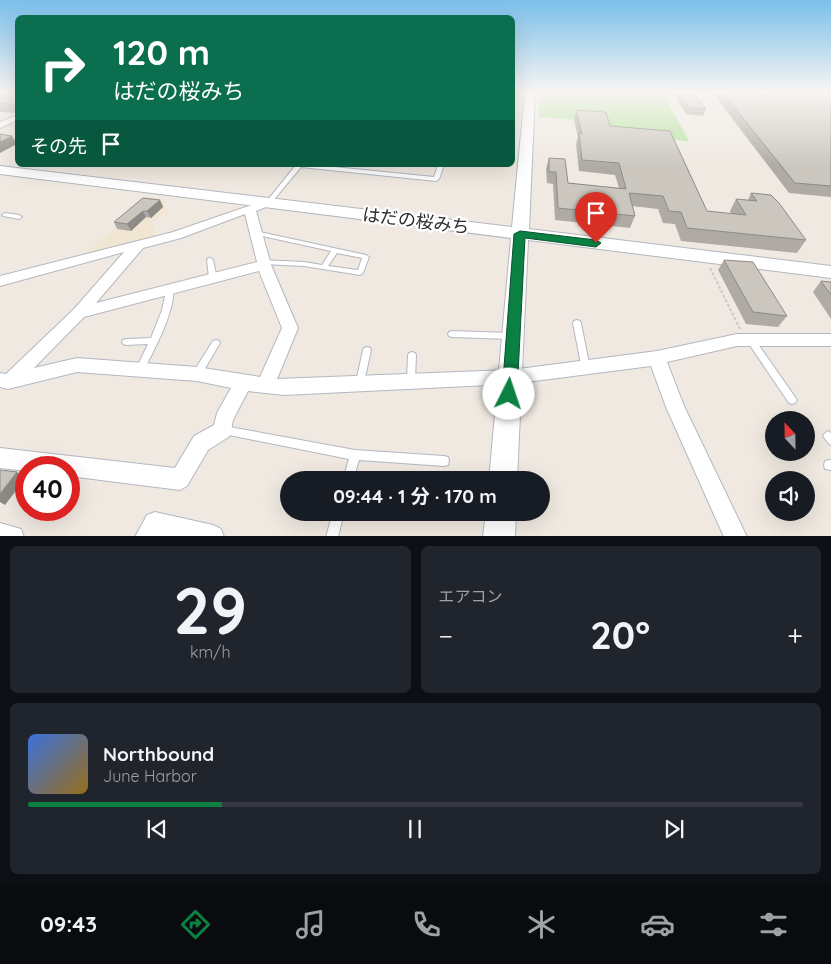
<!DOCTYPE html>
<html lang="ja">
<head>
<meta charset="utf-8">
<style>
	body { margin:0; font-family:Quicksand,"Noto Sans JP",sans-serif; background:#20242c; color:#f1f3f6; height:100vh; display:flex; flex-direction:column; font-size:19px; white-space:nowrap }
	* { box-sizing:border-box; margin:0 }
	p { font-size:16px; color:#9ea1a6 }
	.icon { flex:none; width:28px; height:28px; fill:none; stroke:currentColor; stroke-width:2; stroke-linecap:round; stroke-linejoin:round }
	.map { position:relative; height:536px; overflow:hidden }
	.details { display:flex; flex-direction:column; gap:10px; padding:10px; background:#0d0f14; flex:1 }
	.details>* { flex:none }
	.banner { position:absolute; left:15px; top:15px; width:500px; height:152px; border-radius:8px; box-shadow:0 5px 20px #0002; background:#0b6e4f; color:#fff; overflow:hidden }
	.needle { width:32px; rotate:338deg }
	.controls { position:absolute; left:765px; top:411px; display:grid; gap:10px }
	.controls a { display:grid; place-items:center; width:50px; height:50px; border-radius:50%; background:#171b24; box-shadow:0 5px 20px #0002; font-size:25px }
	.speed { position:absolute; left:15px; top:456px; display:flex; gap:10px; font-size:25px; font-weight:700; text-align:center }
	.speed>* { display:grid; place-content:center; width:65px; height:65px; border-radius:50%; background:#171b24; box-shadow:0 5px 20px #0002; line-height:1 }
	.speed .limit { border:8px solid #d22; background:#fff; color:#111 }
	.pin { position:absolute; display:grid; place-items:center; width:42px; height:42px; color:#fff; margin:-51px -21px; border-radius:50% 50% 50% 0; rotate:-45deg; box-shadow:0 0 5px #0007 }
	.pin .icon { rotate:45deg }
	.me { position:absolute; width:55px; margin:-28px; rotate:4deg; stroke-linejoin:round; filter:drop-shadow(0 0 4px #0008) }
	.turn { display:flex; align-items:center; gap:18px; height:105px; padding:0 15px; font-size:22px }
	.turn .icon { width:65px; height:65px; stroke-width:2.5 }
	.turn b { display:block; font-size:35px; line-height:42px }
	.then { display:flex; align-items:center; height:48px; padding:0 15px; background:#0003; gap:10px; font-size:19px }
	.big { font-size:38px; font-weight:700; line-height:1.1 }
	.details .card { flex:1; display:flex; flex-direction:column; justify-content:center; gap:8px; min-width:0; padding:0 18px; border-radius:8px; background:#20242c }
	.details .dial { align-items:center; gap:0 }
	.dial b { font-size:65px; line-height:1 }
	.song { display:flex; align-items:center; gap:15px }
	.cover { width:60px; height:60px; border-radius:8px; background:linear-gradient(135deg,hsl(220 70% 55%),hsl(40 70% 35%)) }
	.played { height:5px; border-radius:2px; background:linear-gradient(90deg,#0b8043 25%,#363941 25%) }
	.keys { display:flex; justify-content:space-around; direction:ltr }
	.heat { display:flex; justify-content:space-between; align-items:center; font-size:28px; direction:ltr }
	.details .tiles { flex:1; display:grid; gap:10px; grid-template-columns:1fr 1fr }
	.card:last-child { grid-column:span 2 }
	.trip { position:absolute; left:280px; top:471px; width:270px; height:50px; border-radius:25px; background:#171b24; box-shadow:0 5px 20px #0002; font-weight:700; line-height:50px; text-align:center }
	.dock { display:flex; height:80px; justify-content:space-around; align-items:center; background:#090b0e; color:#9ea1a6 }
	.dock .icon { width:35px; height:35px }
	.dock .selected { color:#0b8043 }
	.dock b { font-size:22px; color:#f1f3f6 }
	.map>svg:first-child { display:block }
	.education { fill:#f0e6d1 }
	.green { fill:#b6e59e }
	.lines { fill:none; stroke-linecap:round; stroke-linejoin:round }
	.lane-casing { stroke:#b4b7c1; stroke-width:2 }
	.street-casing { stroke:#b4b7c1; stroke-width:2 }
	.secondary-casing { stroke:#b4b7c1; stroke-width:2 }
	.path { stroke:#c9c9c9; stroke-width:2; stroke-dasharray:3 2; stroke-linecap:butt }
	.lane { fill:#fff; fill-rule:evenodd }
	.street { fill:#fff; fill-rule:evenodd }
	.secondary { fill:#fff; fill-rule:evenodd }
	.wall { fill:#afaba4 }
	.shaded-wall { fill:#8e8b86 }
	.building { fill:#cbc7bf; stroke:#8e8b86 }
	.route { fill:#0b8043; stroke:#07532c }
	.labels { text-anchor:middle; stroke-width:4.5; stroke-linejoin:round; paint-order:stroke }
	.street-label { font-size:18px; fill:#2e2e2e; stroke:#fff }
</style>
</head>
<body>
<div class="map">
<svg width="831" height="537" viewBox="0 0 831 537">
	<rect width="100%" height="100%" fill="#efe9e1"/>
	<!-- education -->
	<path class="education" d="M151,198l13,1 4,15 -16,5 3,18 -71,18z"/>
	<!-- green -->
	<path class="green" d="M540,92h122l27,49 -100,-9 -6,-12 -44,-3z"/>
	<g class="lines">
		<!-- lane casing -->
		<g class="lane-casing">
			<path id="lane" d="M296,165h18l120,12 4,-12h6l-5,14 -3,2 -135,-14 -30,36h-4v-2z
				M5,213l14,2 3,2 -3,2 -16,-3 -1,-1z
				M255,231l111,24 3,2 -6,16 -3,2 -56,-9 -41,-2 -3,-2 1,-2 43,2 18,3 9,-14 -78,-17 -1,-1 1,-1zM337,253l25,5 -4,12 -30,-4z
				M208,258h2l3,2 4,18 -2,2h-2l-4,-2 -2,-18z
				M167,287h6c4,21 -20,65 -30,85l-3,1 -3,-1 -1,-3 12,-25 -22,1 -3,-1 -1,-2 1,-2 3,-1 25,-1 11,-28z
				M577,320l3,1 1,2 9,46 -1,3 -3,1 -3,-1 -1,-3 -9,-46 1,-2z
				M452,331l60,2 3,1 1,2 -1,2 -3,1 -60,-2 -3,-1 -1,-2 1,-2z
				M750,336l3,1 42,60 2,3 -2,3 -3,1 -3,-1 -42,-62 -1,-2 1,-2z
				M216,340l3,1 1,2 -20,34 -3,1 -3,-1 -1,-3 1,-3 19,-30z
				M367,347l3,1 1,2 -7,32 -1,3 -3,1 -3,-1 -1,-3 7,-32 1,-2z
				M412,352l3,1 1,2 -1,25 -1,3 -3,1 -3,-1 -1,-3 1,-25 1,-2z
				M224,426l131,24 89,6 4,1 1,4 -1,4 -4,1 -85,-6 -6,20h-10l6,-21 -125,-25 -3,-1 -2,-3 2,-3z
				M828,431l3,2v12l-3,-2 -5,-7 2,-3z
				M829,460h2v10l-6,-1 -1,-4 1,-4z
				M333,512h11l-6,25h-12z"/>
		</g>
		<!-- street casing -->
		<g class="street-casing">
			<path id="street" d="M18,115v5l-18,8v-6z
				M269,199l4,1 2,2 -2,2 -17,7 15,54 27,63 -21,51 234,-9 146,-19 80,-17h94v12h-94l-70,16 17,44 63,131h-23l-58,-130 -15,-41 -140,18 -227,11 -36,-4 -15,29 -3,16 -22,14 -21,36 -7,4 -111,-14v-8h-43v3l-26,-3v-20l175,20 19,-32 20,-11 3,-12 14,-25 -34,-7 -120,-9 -69,17 -8,-2v-14l6,1 68,-65 50,-57 -124,34v-10l173,-44zM245,214l12,48 -161,41 47,-55 38,-10zM259,271l23,57 -22,49 -63,-10 -120,-9 -43,10 50,-51z
				M155,512l58,13 8,4 3,8h-89l12,-22z
				M0,523l21,6 3,8h-24z"/>
		</g>
		<!-- secondary casing -->
		<g class="secondary-casing">
			<path id="secondary" d="M525,92h10l-6,137 302,37v12l-303,-38 -11,240h-28l22,-242 -511,-64v-8l512,61z
				M486,512h30l-1,25h-32z"/>
		</g>
		<!-- path -->
		<path class="path" d="M710,268l30,61"/>
		<!-- lane -->
		<use href="#lane" class="lane"/>
		<!-- street -->
		<use href="#street" class="street"/>
		<!-- secondary -->
		<use href="#secondary" class="secondary"/>
	</g>
	<!-- wall -->
	<path class="wall" d="M0,92h18v21l-18,-1z
		M666,92h27l13,17 -3,7 -17,-2 -12,-19h-7z
		M712,92h119v105l-42,-4z
		M576,110l34,16 97,85 24,3 -1,-3 6,-12 12,1 3,-7 55,47 -9,13 -116,-12 -6,-17 -12,-1 -5,-14 -26,-3 3,10 -5,12 -75,-8 -2,-36 -6,-1 -1,-14 3,-11 19,25 51,5 -4,-13 -36,-4 -3,-27 2,-7 -4,-17z
		M160,200l3,7 -12,11 -5,-1 -15,14 -14,-2 -3,-7z
		M724,260l63,56 -9,11 -32,-3 -28,-54z
		M821,281l10,1v37l-18,-27z"/>
	<!-- shaded-wall -->
	<path class="shaded-wall" d="M12,136l5,8 -17,9v-11z
		M160,200l3,7 -12,11 -4,-7z
		M143,211l3,6 -15,14 -4,-7z
		M17,472l8,7 -20,26 -5,-3v-8z"/>
	<!-- building -->
	<path class="building" d="M0,92h18v12l-2,1 -16,-2z
		M679,92h14l13,17 -17,-2z
		M722,92h109v94l-36,-3z
		M576,110l30,2 4,14 60,5 37,80 39,4 -10,-16 21,2 -6,-8 20,2 8,8 27,37 -119,-12 -6,-16 -12,-1 -6,-15 -34,-3 6,23 -77,-8 -2,-36h-7v-14l16,1 3,24 58,6 -7,-26 -37,-3 -3,-27 3,1z
		M0,134l12,2 -12,6z
		M143,198l17,2 -13,11h-4l-16,13 -13,-2z
		M724,260l29,2 34,54 -34,-4z
		M821,281l10,1v13z
		M0,470l17,2 -17,22z"/>
	<!-- sky -->
	<linearGradient id="sky" x2="0" y2="1"><stop stop-color="#7abfeb"/><stop offset="0.55" stop-color="#f8f5f2"/><stop offset="1" stop-color="#f8f5f2" stop-opacity="0"/></linearGradient>
	<rect width="831" height="167" fill="url(#sky)"/>
	<!-- route -->
	<path class="route" d="M520,231l76,9 5,3 -5,4 -71,-9 -8,156 -2,5 -6,1 -5,-1 -2,-5 12,-160z"/>
	<g class="labels">
		<!-- street labels -->
		<g class="street-label">
			<text transform="translate(416 221) rotate(7)" y="6">はだの桜みち</text>
		</g>
	</g>
</svg>
<div class="controls">
<a><svg class="needle" viewBox="-14 -14 28 28"><path d="M0-13l5 13h-10z" fill="#e53935"/><path d="M0 13l5-13h-10z" fill="#9ea1a6"/></svg></a>
<a><svg class="icon" aria-label="sound" viewBox="0 0 24 24"><path d="M4 9h4l5-4v14l-5-4H4zM17 9q2 3 0 6"/></svg></a>
</div>
<div class="speed"><div class="limit">40</div></div>
<div class="pin" style="left:596px;top:243px;background:#d93025"><svg class="icon" aria-label="arrive" viewBox="0 0 24 24"><path d="M6 21V4h12l-3 4 3 4H6"/></svg></div>
<svg class="me" style="left:509px;top:394px" viewBox="-20 -20 40 40"><circle r="19" fill="#fff"/><path d="M0-13L10 11 0 6-10 11z" fill="#0b8043"/></svg>
<div class="trip">09:44 · 1 分 · 170 m</div>
<div class="banner">
<div class="turn"><svg class="icon" aria-label="right" viewBox="0 0 24 24"><path d="M7 20v-9h11M14 6l5 5-5 5"/></svg><div><b>120 m</b>はだの桜みち</div></div>
<div class="then">その先<svg class="icon" aria-label="arrive" viewBox="0 0 24 24"><path d="M6 21V4h12l-3 4 3 4H6"/></svg></div>
</div>
</div>
<section class="details">
<div class="tiles">
<div class="card dial"><b>29</b><p>km/h</p></div>
<div class="card"><p>エアコン</p>
<div class="heat"><a>−</a><b class="big">20°</b><a>+</a></div>
</div>
<div class="card">
<div class="song"><i class="cover"></i><div><b>Northbound</b><p>June Harbor</p></div></div>
<div class="played"></div>
<div class="keys"><svg class="icon" aria-label="previous" viewBox="0 0 24 24"><path d="M18 5L8 12l10 7zM5 5v14"/></svg><svg class="icon" aria-label="pause" viewBox="0 0 24 24"><path d="M8 5v14M16 5v14"/></svg><svg class="icon" aria-label="next" viewBox="0 0 24 24"><path d="M6 5l10 7-10 7zM19 5v14"/></svg></div>
</div>
</div>
</section>
<nav class="dock">
<b>09:43</b>
<svg class="icon selected" aria-label="directions" viewBox="0 0 24 24"><path d="M12 3l9 9-9 9-9-9zM9 14v-3h6M13 9l2 2-2 2"/></svg>
<svg class="icon" aria-label="music" viewBox="0 0 24 24"><path d="M9 18V5l10-2v13"/><circle cx="6" cy="18" r="3"/><circle cx="16" cy="16" r="3"/></svg>
<svg class="icon" aria-label="phone" viewBox="0 0 24 24"><path d="M5 4h4l2 5-3 2q2 4 5 5l2-3 5 2v4C11 20 4 13 5 4z"/></svg>
<svg class="icon" aria-label="climate" viewBox="0 0 24 24"><path d="M12 3v18M4 7l16 10M4 17L20 7"/></svg>
<svg class="icon" aria-label="car" viewBox="0 0 24 24"><path d="M5 17H2v-5l4-1 3-4h7l3 4 3 1v5h-3M9 17h6M6 11h13"/><circle cx="7" cy="17" r="2"/><circle cx="17" cy="17" r="2"/></svg>
<svg class="icon" aria-label="filters" viewBox="0 0 24 24"><path d="M4 7h16M4 17h16"/><circle cx="9" cy="7" r="2"/><circle cx="15" cy="17" r="2"/></svg>
</nav>
</body>
</html>
